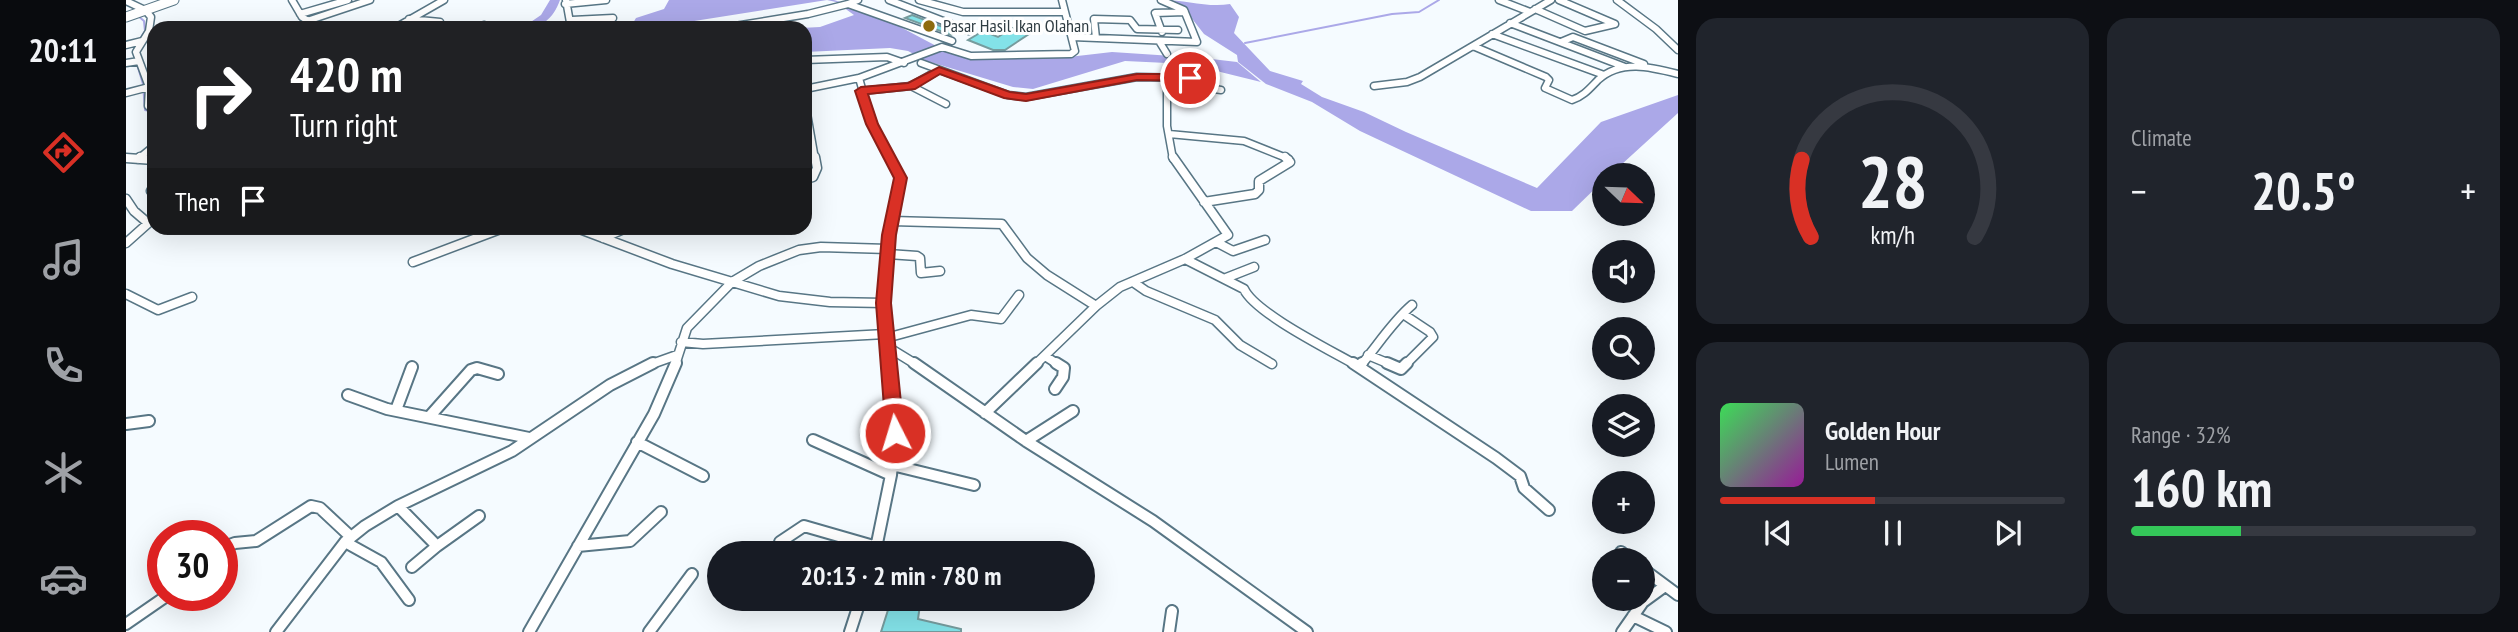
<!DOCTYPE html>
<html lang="en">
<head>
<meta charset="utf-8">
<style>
	body { margin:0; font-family:"PT Sans Narrow",sans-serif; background:#20242c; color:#f1f3f6; height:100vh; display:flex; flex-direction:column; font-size:26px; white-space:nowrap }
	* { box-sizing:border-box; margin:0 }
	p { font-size:23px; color:#9ea1a6 }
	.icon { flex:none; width:38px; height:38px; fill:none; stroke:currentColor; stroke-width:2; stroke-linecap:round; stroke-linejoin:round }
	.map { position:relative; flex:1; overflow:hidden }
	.panel { display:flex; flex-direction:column; gap:18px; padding:18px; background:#0d0f14; width:840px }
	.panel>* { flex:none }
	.top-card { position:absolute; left:21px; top:21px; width:665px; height:214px; border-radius:21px; box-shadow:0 7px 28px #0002; background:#202124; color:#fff; overflow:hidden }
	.needle { width:46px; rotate:113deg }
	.buttons { position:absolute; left:1466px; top:163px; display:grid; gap:14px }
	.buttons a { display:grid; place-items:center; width:63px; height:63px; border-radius:50%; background:#171b24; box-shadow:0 7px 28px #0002; font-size:35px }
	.speed { position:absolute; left:21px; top:520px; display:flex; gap:14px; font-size:35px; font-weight:700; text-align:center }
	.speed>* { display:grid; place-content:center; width:91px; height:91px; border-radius:50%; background:#171b24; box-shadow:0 7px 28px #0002; line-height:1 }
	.speed .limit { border:10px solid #d22; background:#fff; color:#111 }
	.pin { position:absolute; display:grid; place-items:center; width:60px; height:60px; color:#fff; margin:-30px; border:4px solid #fff; border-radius:50%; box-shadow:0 2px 7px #0007 }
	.me { position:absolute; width:77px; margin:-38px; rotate:355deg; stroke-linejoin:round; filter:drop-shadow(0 0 5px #0008) }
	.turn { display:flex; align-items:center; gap:24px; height:147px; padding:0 28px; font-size:32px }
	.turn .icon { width:91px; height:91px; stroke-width:2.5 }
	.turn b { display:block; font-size:49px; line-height:60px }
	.then { display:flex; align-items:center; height:66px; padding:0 28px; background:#0003; gap:14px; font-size:26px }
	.big { font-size:52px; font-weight:600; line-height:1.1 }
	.panel .card { flex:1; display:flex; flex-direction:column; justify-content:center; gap:10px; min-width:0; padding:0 24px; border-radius:21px; background:#20242c }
	.panel .dial { align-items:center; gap:0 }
	.dial svg { height:182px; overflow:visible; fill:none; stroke:#363941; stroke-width:7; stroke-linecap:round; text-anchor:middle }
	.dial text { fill:#f1f3f6; stroke:none }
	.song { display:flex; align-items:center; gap:21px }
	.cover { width:84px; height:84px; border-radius:10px; background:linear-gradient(135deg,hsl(130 70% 55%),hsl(300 70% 35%)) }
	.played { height:7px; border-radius:4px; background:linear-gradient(90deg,#d93025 45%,#363941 45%) }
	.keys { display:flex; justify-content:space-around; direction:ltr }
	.heat { display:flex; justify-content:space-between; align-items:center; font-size:38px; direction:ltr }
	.charge { height:10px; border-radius:5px; background:linear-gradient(90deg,#34c759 32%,#363941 0) }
	.panel .tiles { flex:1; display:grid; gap:18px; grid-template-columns:repeat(2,1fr) }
	.trip { position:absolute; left:581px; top:541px; width:388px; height:70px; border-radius:35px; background:#171b24; box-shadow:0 7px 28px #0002; font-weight:600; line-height:70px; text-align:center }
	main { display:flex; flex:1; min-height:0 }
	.tabs { display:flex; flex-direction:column; width:126px; justify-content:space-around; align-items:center; background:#090b0e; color:#9ea1a6 }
	.tabs .icon { width:49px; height:49px }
	.tabs .active { color:#d93025 }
	.tabs b { font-size:32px; color:#f1f3f6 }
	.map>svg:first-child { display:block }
	.water { fill:#aba8e8 }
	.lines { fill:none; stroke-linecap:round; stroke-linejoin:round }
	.stream { stroke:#aba8e8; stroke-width:2 }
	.river { fill:#aba8e8; fill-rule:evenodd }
	.building { fill:#83e2e8; stroke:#769c9e; stroke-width:2 }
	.minor-far2-casing { stroke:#587685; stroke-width:9 }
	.minor-far1-casing { stroke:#587685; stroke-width:11 }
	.minor-casing { stroke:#587685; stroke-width:14 }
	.secondary-casing { stroke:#587685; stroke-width:11 }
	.minor-far2 { stroke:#fff; stroke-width:6 }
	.minor-far1 { stroke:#fff; stroke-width:8 }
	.minor { stroke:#fff; stroke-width:10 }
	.secondary { stroke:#fff; stroke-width:9 }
	.route { fill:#d93025; stroke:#8d1f18; stroke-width:2 }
	.poi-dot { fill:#8d6b0e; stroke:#fff; stroke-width:2.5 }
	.labels { text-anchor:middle; stroke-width:6; stroke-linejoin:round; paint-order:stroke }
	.far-poi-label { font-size:18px; fill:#2f3c42; stroke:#fff; text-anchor:start }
</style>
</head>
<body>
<main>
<nav class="tabs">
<b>20:11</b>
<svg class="icon active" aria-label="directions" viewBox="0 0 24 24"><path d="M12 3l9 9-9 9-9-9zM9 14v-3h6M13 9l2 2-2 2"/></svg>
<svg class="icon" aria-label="music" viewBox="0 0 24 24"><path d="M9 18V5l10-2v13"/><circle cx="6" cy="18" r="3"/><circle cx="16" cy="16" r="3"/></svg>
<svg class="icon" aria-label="phone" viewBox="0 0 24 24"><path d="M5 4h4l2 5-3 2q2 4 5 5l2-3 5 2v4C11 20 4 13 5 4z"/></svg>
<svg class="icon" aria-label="climate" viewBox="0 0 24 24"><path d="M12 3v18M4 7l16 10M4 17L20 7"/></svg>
<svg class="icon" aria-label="car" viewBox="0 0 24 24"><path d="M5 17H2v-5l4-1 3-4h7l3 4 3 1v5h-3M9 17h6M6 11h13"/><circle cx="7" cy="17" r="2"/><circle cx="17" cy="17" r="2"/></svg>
</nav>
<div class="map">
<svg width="1552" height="632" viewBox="0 0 1552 632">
	<rect width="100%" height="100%" fill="#f5fbff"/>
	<!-- water -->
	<path class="water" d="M543,0h165l40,13 68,36 21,7 97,2 52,-6 91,6 34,4 24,20 -73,-18 -63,-3 -92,28 -20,-2 -86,-26 -19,-10 -18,-3 -85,4v-24h-4l19,-1 34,-12 -18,-13 -9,-2 -177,28h-20l6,-10 28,-9z
		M1037,0c22,0 46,8 67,4l9,13 -5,16 36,38 33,10 -2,3 21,13 42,15 42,20 131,56 64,-66 77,-27v18l-68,62h-5v4l-33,32h-41l-171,-80 -48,-29 -46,-18 -28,-22 -1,-7 -33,-21 -18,-23z"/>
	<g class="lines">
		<!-- stream -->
		<path class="stream" d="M11,15l7,6 1,10 -5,8
			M1119,43l147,-29 27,-2 20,-12
			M7,51l10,33 2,26 8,2"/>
		<!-- river -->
		<path class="river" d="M424,0h10c-7,19 -18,28 -38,28l19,-13z"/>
	</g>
	<!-- building -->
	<path class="building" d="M786,15l44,17 -5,3 -46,-17z
		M886,28l17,6 -24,16h-12l-25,-10 15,-9 15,6z
		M743,598h52l-3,21 43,10v3h-80l7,-22 -21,-6z"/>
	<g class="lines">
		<!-- minor-far2 casing -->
		<g class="minor-far2-casing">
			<path id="minor-far2" d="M166,0l10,17 17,11
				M440,0l5,28
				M732,0l-10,4 104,37
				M763,0l80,31
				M793,0l44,12h102
				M1373,0l31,12
				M1491,0l39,29 22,21
				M0,1l19,9 6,7 -2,14 -13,21 13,35 -1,19 6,5
				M439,4l41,-4
				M1409,9l50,22 30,-7 -56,-24
				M174,14l48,-14
				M283,19l31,3
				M446,20l41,-2
				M181,21l63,-21
				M1384,23l115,44
				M609,26l73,-12 40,-10
				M169,28l15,-5
				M269,28l49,-28
				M354,28l4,-3
				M1036,32l-7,-19 30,-1
				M1366,34l112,41
				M946,37l125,5 -13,-32 -23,-10
				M970,38l-2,-19 36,1 7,9 41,1
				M1033,41l8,13
				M1435,42l12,-5 71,27
				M0,45l16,-4
				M1347,46l73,31 3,3 -4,8 27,12c12,-4 18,-12 26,-20 23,-21 53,-13 80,-6
				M679,60l82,-3 17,6
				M0,63l13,-2
				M795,63l87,32 18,2 111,-20 53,1
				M1041,76v50l6,33
				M733,78l13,46 18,35
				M1044,83l51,7
				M785,86l28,-16
				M1248,86l33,-4 13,-5 131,-77
				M679,89l54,-11 83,-31 29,9 100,-2 4,-3 -13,-51
				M735,91l50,-5 35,18
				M0,93l23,-6
				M679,102l10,57
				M1043,134l75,7 45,18
				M0,158l15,1
				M12,159l16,-13"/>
		</g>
		<!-- minor-far1 casing -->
		<g class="minor-far1-casing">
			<path id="minor-far1" d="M0,158l28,2
				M12,159l2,-2
				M679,179l8,-2 4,-9 -2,-11
				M25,191l3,1
				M0,199l8,12 14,12
				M1078,202l51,-8 4,-4v-9l31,-19 -5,-5
				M766,221l110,3 25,34 20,17 49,31
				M451,228l95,36 107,32 51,6 54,1
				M477,238l23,-10
				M1090,242l17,9 32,-11
				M0,243l28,-25
				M762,254l29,2 3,2 1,15 19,-2
				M1059,259l59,30c11,24 86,61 112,76
				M287,262l90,-34
				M1100,278l28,-11
				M1007,282l13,9 69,29 25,25 32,19
				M0,294l32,16 34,-13
				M1277,314l27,18 3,5 -28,28
				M760,338l85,-23 30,4 18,-24
				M555,342l22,2 182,-10
				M760,346l31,19
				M1242,355l24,10
				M919,356l14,9
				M523,365l28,-10
				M549,365l12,-37 45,-46 27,-16 40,-16 22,-3 67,2
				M763,365l-5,-62 5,-68 11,-57 -11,-21
				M909,365l61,-59 24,-19 65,-28 43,-24 -55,-78
				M1235,365c17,-20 31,-43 51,-60"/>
		</g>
		<!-- minor casing -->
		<g class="minor-casing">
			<path id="minor" d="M788,363l112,78 127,80 154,111
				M1227,363l143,95 24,18 4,12 25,22
				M1261,363l14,6 6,-6
				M1233,367l3,-4
				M929,389l8,-12 1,-9 -8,-5
				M222,395l39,14 142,29
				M270,410l16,-43
				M859,413l52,-50
				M304,416l41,-46 6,-2 21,6
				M0,424l23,-3
				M687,440l78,35
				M900,441l47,-30
				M511,442l66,34
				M766,465l82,20
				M272,506l39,40 42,-30
				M219,542l36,20 28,38
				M654,542l24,-16 73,21
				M452,546l52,-5 31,-29
				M96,548l13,-5 21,-2 55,-35 9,2 31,29
				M1495,552l10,8
				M749,553l16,-78 4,-42 -6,-70
				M286,567l25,-21
				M1517,569l35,26
				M1507,616l33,16
				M0,624l42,-29
				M150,632l69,-90 20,-16 33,-20 114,-55 98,-66 43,-22
				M403,632l125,-218 22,-51
				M523,632l43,-58
				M724,632l11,-34
				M1043,632l3,-21
				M1496,632l21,-30 22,-16"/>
		</g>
		<!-- secondary casing -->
		<g class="secondary-casing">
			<path id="secondary" d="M0,17l48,-17"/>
		</g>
		<!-- minor-far2 -->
		<use href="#minor-far2" class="minor-far2"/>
		<!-- minor-far1 -->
		<use href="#minor-far1" class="minor-far1"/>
		<!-- minor -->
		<use href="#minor" class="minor"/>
		<!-- secondary -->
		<use href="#secondary" class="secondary"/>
	</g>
	<!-- route -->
	<path class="route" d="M813,67l71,25 16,2 111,-20h53l6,4 -6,3 -53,-1 -111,21 -22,-3 -64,-24 -25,15 -47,5 10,30 29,54 -11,57 -5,68 13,130 -3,5 -6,2 -7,-2 -2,-5 -10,-130 6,-68 12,-57 -28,-54 -11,-33 6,-4 47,-4z"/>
	<!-- markers -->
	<circle class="poi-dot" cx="803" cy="26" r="7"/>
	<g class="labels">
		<!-- far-poi labels -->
		<g class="far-poi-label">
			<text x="817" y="32">Pasar Hasil Ikan Olahan</text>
		</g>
	</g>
</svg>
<div class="buttons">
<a><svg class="needle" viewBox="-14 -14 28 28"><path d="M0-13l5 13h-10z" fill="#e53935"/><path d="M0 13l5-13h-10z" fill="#9ea1a6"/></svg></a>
<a><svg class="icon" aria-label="sound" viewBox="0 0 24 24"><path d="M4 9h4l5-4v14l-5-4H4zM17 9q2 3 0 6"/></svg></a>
<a><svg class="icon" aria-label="search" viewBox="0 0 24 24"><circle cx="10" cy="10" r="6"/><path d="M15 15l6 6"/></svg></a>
<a><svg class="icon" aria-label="layers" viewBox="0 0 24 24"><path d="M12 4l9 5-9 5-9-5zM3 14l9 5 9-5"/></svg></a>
<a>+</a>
<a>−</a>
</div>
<div class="speed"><div class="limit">30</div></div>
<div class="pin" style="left:1064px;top:78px;background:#d93025"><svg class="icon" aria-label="arrive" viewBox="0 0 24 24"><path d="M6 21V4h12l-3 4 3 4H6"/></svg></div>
<svg class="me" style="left:769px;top:433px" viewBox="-20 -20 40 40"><circle r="17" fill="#d93025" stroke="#fff" stroke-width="3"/><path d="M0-11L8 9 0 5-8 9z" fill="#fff"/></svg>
<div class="trip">20:13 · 2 min · 780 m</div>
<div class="top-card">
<div class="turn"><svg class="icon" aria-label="right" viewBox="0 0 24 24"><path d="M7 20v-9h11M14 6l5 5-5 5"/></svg><div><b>420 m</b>Turn right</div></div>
<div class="then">Then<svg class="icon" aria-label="arrive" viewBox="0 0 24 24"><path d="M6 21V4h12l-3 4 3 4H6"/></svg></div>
</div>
</div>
<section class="panel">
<div class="tiles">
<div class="card dial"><svg viewBox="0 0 100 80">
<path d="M14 69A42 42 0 1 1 86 69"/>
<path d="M14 69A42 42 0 0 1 10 35" stroke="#d93025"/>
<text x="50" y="56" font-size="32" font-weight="700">28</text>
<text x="50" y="72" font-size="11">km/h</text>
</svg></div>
<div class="card"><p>Climate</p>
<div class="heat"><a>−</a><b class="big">20.5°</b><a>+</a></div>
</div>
<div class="card">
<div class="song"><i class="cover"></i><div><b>Golden Hour</b><p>Lumen</p></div></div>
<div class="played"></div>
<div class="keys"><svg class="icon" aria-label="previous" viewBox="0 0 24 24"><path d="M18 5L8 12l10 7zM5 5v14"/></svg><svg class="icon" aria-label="pause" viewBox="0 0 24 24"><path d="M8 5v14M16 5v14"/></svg><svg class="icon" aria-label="next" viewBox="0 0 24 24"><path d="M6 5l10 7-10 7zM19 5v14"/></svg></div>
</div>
<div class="card"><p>Range · 32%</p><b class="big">160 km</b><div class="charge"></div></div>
</div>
</section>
</main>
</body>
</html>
